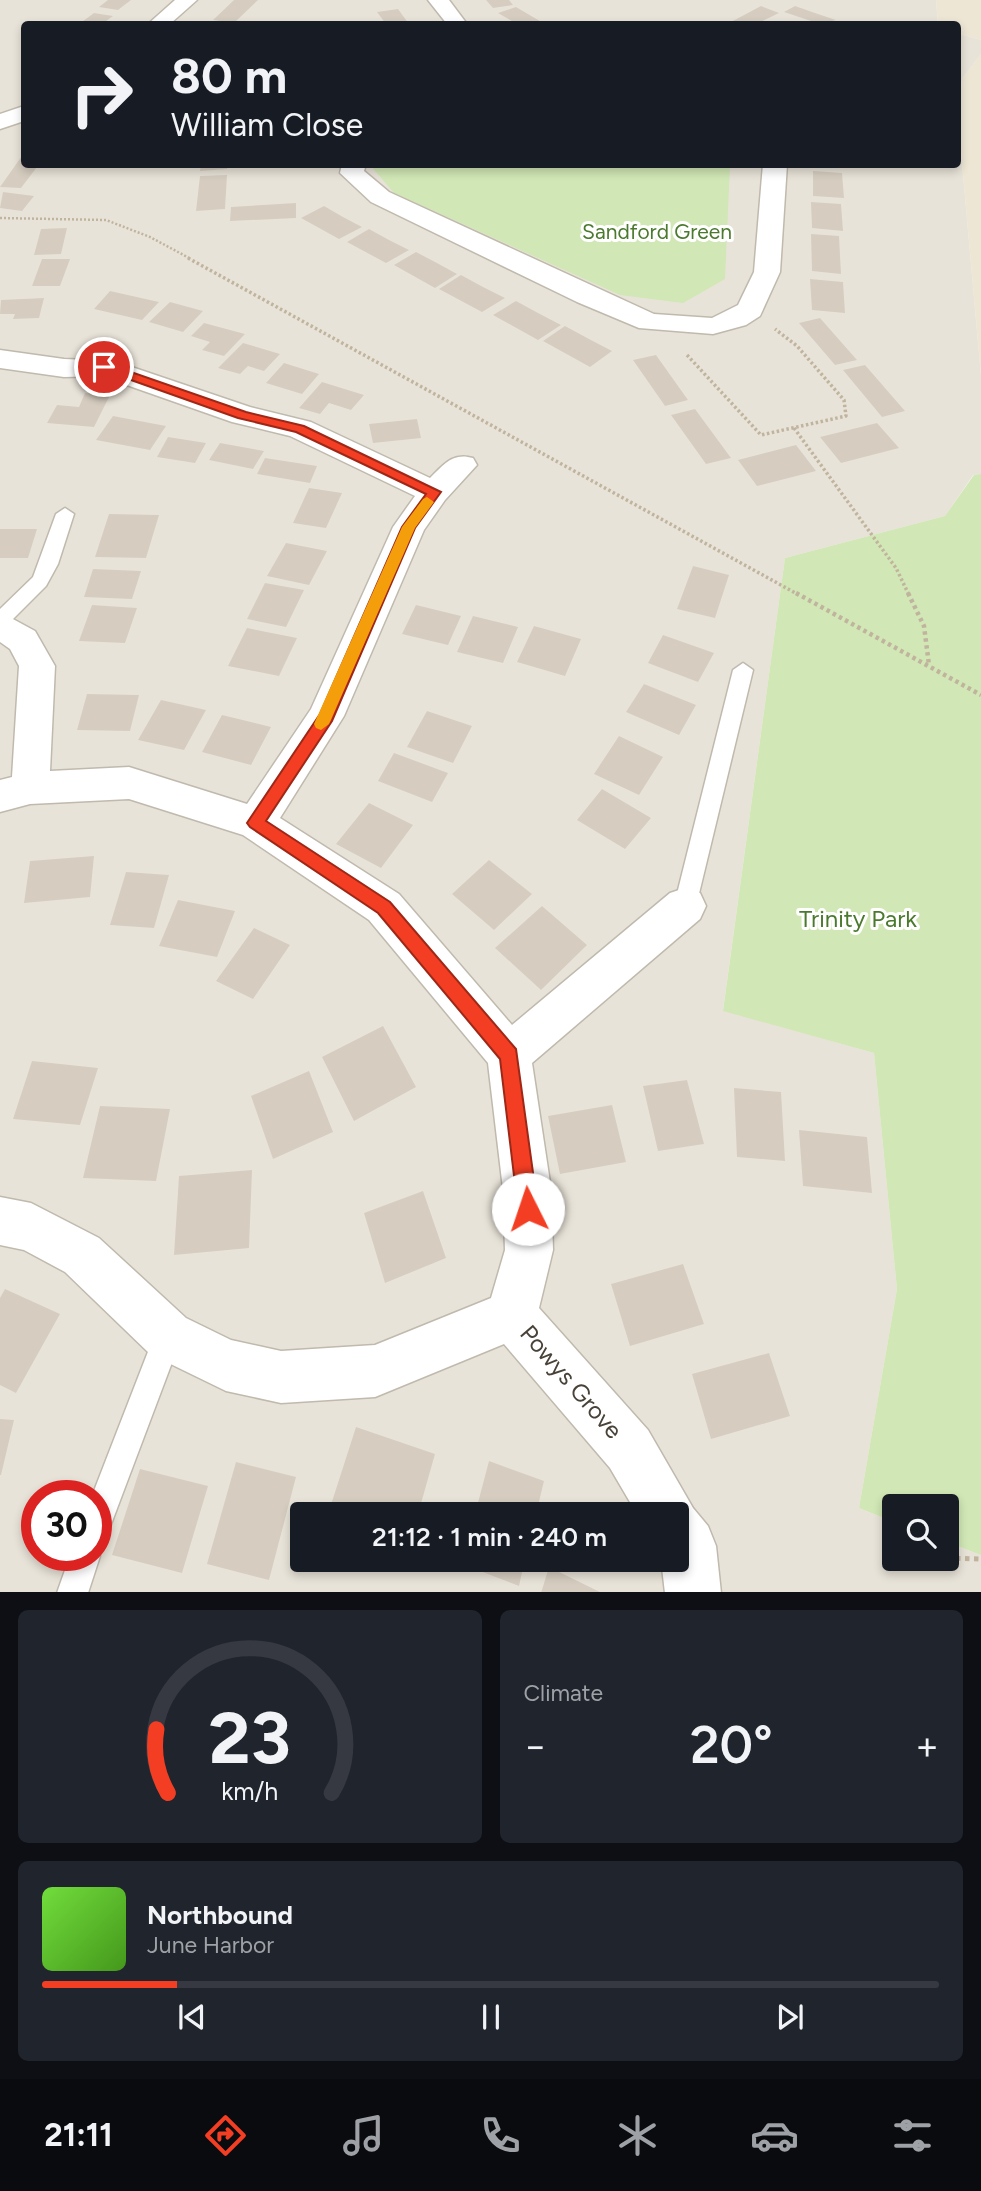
<!DOCTYPE html>
<html lang="en">
<head>
<meta charset="utf-8">
<style>
	body { margin:0; font-family:Figtree,sans-serif; background:#20242c; color:#f1f3f6; height:100vh; display:flex; flex-direction:column; font-size:26px; white-space:nowrap }
	* { box-sizing:border-box; margin:0 }
	p { font-size:23px; color:#9ea1a6 }
	.icon { flex:none; width:38px; height:38px; fill:none; stroke:currentColor; stroke-width:2; stroke-linecap:round; stroke-linejoin:round }
	.map { position:relative; height:1592px; overflow:hidden }
	.details { display:flex; flex-direction:column; gap:18px; padding:18px; background:#0d0f14; flex:1 }
	.details>* { flex:none }
	.hud { position:absolute; left:21px; top:21px; width:940px; height:147px; border-radius:7px; box-shadow:0 4px 10px #0003; background:#171b24; color:#f1f3f6; overflow:hidden }
	.fabs { position:absolute; left:882px; top:1494px; display:grid; gap:14px }
	.fabs a { display:grid; place-items:center; width:77px; height:77px; border-radius:7px; background:#171b24; box-shadow:0 4px 10px #0003; font-size:35px }
	.speed { position:absolute; left:21px; top:1480px; display:flex; gap:14px; font-size:35px; font-weight:700; text-align:center }
	.speed>* { display:grid; place-content:center; width:91px; height:91px; border-radius:50%; background:#171b24; box-shadow:0 4px 10px #0003; line-height:1 }
	.speed .limit { border:10px solid #d22; background:#fff; color:#111 }
	.pin { position:absolute; display:grid; place-items:center; width:60px; height:60px; color:#fff; margin:-30px; border:4px solid #fff; border-radius:50%; box-shadow:0 2px 7px #0007 }
	.me { position:absolute; width:77px; margin:-38px; rotate:356deg; stroke-linejoin:round; filter:drop-shadow(0 0 5px #0008) }
	.turn { display:flex; align-items:center; gap:24px; height:147px; padding:0 35px; font-size:32px }
	.turn .icon { width:91px; height:91px; stroke-width:2.5 }
	.turn b { display:block; font-size:49px; line-height:60px }
	.big { font-size:52px; font-weight:600; line-height:1.1 }
	.details .widget { flex:1; display:flex; flex-direction:column; justify-content:center; gap:10px; min-width:0; padding:0 24px; border-radius:10px; background:#20242c }
	.details .dial { align-items:center; gap:0 }
	.dial svg { height:182px; overflow:visible; fill:none; stroke:#363941; stroke-width:7; stroke-linecap:round; text-anchor:middle }
	.dial text { fill:#f1f3f6; stroke:none }
	.song { display:flex; align-items:center; gap:21px }
	.cover { width:84px; height:84px; border-radius:10px; background:linear-gradient(135deg,hsl(100 70% 55%),hsl(100 70% 35%)) }
	.played { height:7px; border-radius:4px; background:linear-gradient(90deg,#f33e23 15%,#363941 15%) }
	.keys { display:flex; justify-content:space-around; direction:ltr }
	.heat { display:flex; justify-content:space-between; align-items:center; font-size:38px; direction:ltr }
	.details .tiles { flex:1; display:grid; gap:18px; grid-template-columns:1fr 1fr }
	.widget:last-child { grid-column:span 2 }
	.trip { position:absolute; left:290px; top:1502px; width:399px; height:70px; border-radius:7px; background:#171b24; box-shadow:0 4px 10px #0003; font-weight:600; line-height:70px; text-align:center }
	.tab-bar { display:flex; height:112px; justify-content:space-around; align-items:center; background:#090b0e; color:#9ea1a6 }
	.tab-bar .icon { width:49px; height:49px }
	.tab-bar .on { color:#f33e23 }
	.tab-bar b { font-size:32px; color:#f1f3f6 }
	.map>svg:first-child { display:block }
	.residential { fill:#e8e3d8; fill-rule:evenodd }
	.education { fill:#ede6d5 }
	.green { fill:#d1e7b5 }
	.building { fill:#d6cdc0 }
	.lines { fill:none; stroke-linecap:round; stroke-linejoin:round }
	.lane-casing { stroke:#c0b9ad; stroke-width:3 }
	.street-casing { stroke:#c0b9ad; stroke-width:3 }
	.path-far3 { stroke:#c1b49e; stroke-width:2.5; stroke-dasharray:2 2; stroke-linecap:butt }
	.path-far2 { stroke:#c1b49e; stroke-width:3.5; stroke-dasharray:2.5 2.5; stroke-linecap:butt }
	.path-far1 { stroke:#c1b49e; stroke-width:4.5; stroke-dasharray:3.5 3.5; stroke-linecap:butt }
	.path { stroke:#c1b49e; stroke-width:5; stroke-dasharray:4.5 4.5; stroke-linecap:butt }
	.lane { fill:#fff; fill-rule:evenodd }
	.street { fill:#fff; fill-rule:evenodd }
	.route { fill:#f33e23; stroke:#9e2817; stroke-width:2 }
	.slow { fill:#f59e0b }
	.labels { text-anchor:middle; stroke-width:6; stroke-linejoin:round; paint-order:stroke }
	.far-park-label { font-size:21px; fill:#4b792d; stroke:#fff }
	.park-label { font-size:24px; fill:#4b792d; stroke:#fff }
	.street-label { font-size:24px; fill:#484238; stroke:#fff }
</style>
</head>
<body>
<div class="map">
<svg width="981" height="1593" viewBox="0 0 981 1593">
	<rect width="100%" height="100%" fill="#f4f1ea"/>
	<!-- residential -->
	<path class="residential" d="M0,0h936l2,24h-914v140h933v-131l24,7v14l-19,25 -4,39 23,258v98l-8,1 -28,41 -160,42 -62,452 151,43 23,236 -38,219 35,14v37h53v-17l34,13v37l-981,1zM37,1496h59v60h-59zM303,1514h374v45h-374z"/>
	<!-- education -->
	<path class="education" d="M936,0h45v40l-24,-7v-9h-19z
		M981,54v322l-23,-258 4,-39z"/>
	<!-- green -->
	<path class="green" d="M370,165h360l-5,114 -42,24 -63,-8 -226,-102z
		M981,474v1081l-34,-13v-35h-53v15l-35,-14 38,-219 -23,-236 -151,-42 62,-453 160,-42 29,-41z"/>
	<!-- building -->
	<path class="building" d="M108,0h23l-13,10 -19,-3z
		M234,0h24l-24,23 -21,-3z
		M486,0h23l4,5 -20,3z
		M761,6l18,7 -23,11 -27,-1z
		M795,6l20,7 21,7 -16,4 -36,-12z
		M516,7l17,10 12,7h-28l-19,-11z
		M398,9l11,15h-23l-9,-12z
		M94,13l19,3 -11,8h-23z
		M24,153v11h15l-5,7 -13,17 -21,-1z
		M201,164h27l-1,5 -27,2z
		M813,171l29,2 2,25 -31,-2z
		M227,175l-2,34 -29,2 4,-35z
		M3,192l31,4 -12,15 -22,-3z
		M811,202l30,2 2,27 -31,-3z
		M296,203v15l-66,3 1,-14z
		M324,206l19,11 19,10 -23,12 -38,-21z
		M67,228l-6,26 -27,1 7,-26z
		M369,229l20,11 20,10 -23,13 -39,-21z
		M811,234l28,2 2,38 -29,-3z
		M416,252l21,11 20,11 -22,14 -41,-23z
		M42,259h28l-10,27h-28z
		M461,275l22,12 22,11 -23,14 -43,-23z
		M810,279l33,3 2,31 -33,-3z
		M110,291l49,11 -17,18 -48,-11z
		M44,298l-5,20 -26,1 2,-5h-15l1,-14z
		M516,301l22,12 23,12 -23,15 -45,-25z
		M170,302l33,9 -20,21 -34,-10z
		M820,318l37,42 -22,5 -36,-42z
		M204,323l41,11 -21,22 -22,-6 8,-8 -19,-6z
		M565,326l24,13 23,12 -22,16 -47,-26z
		M243,343l37,11 -16,17 -16,-5 -8,8 -22,-6z
		M656,355l32,45 -23,6 -32,-46z
		M284,363l35,11 -17,20 -36,-11z
		M865,365l40,46 -23,6 -39,-47z
		M322,382l42,13 -13,15 -22,-7 -9,11 -21,-6z
		M85,393l25,2 -16,32 -47,-4 10,-18 22,2z
		M695,409l36,49 -25,6 -35,-49z
		M113,416l53,10 -16,24 -54,-10z
		M417,419l4,19 -48,5 -4,-19z
		M877,423l22,25 -58,15 -21,-26z
		M168,437l38,6 -11,20 -38,-6z
		M220,443l44,8 -11,18 -44,-9z
		M796,445l20,26 -59,15 -19,-26z
		M265,458l52,8 -7,17 -53,-9z
		M309,488l33,5 -16,35 -33,-5z
		M109,514l50,1 -13,43 -51,-1z
		M0,529h37l-9,29h-28z
		M286,543l41,8 -18,34 -42,-9z
		M693,566l36,9 -14,43 -38,-9z
		M93,569l48,2 -9,28 -48,-2z
		M265,583l39,7 -18,37 -39,-8z
		M92,605l45,3 -12,35 -46,-2z
		M416,605l45,11 -13,29 -46,-11z
		M473,616l45,11 -15,36 -46,-11z
		M534,626l47,13 -16,37 -48,-14z
		M247,628l50,10 -18,38 -51,-10z
		M663,635l51,18 -16,29 -50,-19z
		M644,684l52,21 -17,30 -53,-23z
		M87,694l52,1 -9,36 -53,-1z
		M161,700l45,10 -22,40 -46,-10z
		M427,711l45,15 -19,37 -46,-16z
		M222,715l49,12 -20,38 -49,-13z
		M619,736l44,21 -24,38 -45,-21z
		M394,753l54,20 -16,29 -54,-21z
		M602,789l49,29 -26,31 -48,-29z
		M369,803l44,22 -32,43 -45,-24z
		M94,856l-4,41 -66,6 6,-42z
		M489,860l43,34 -38,36 -42,-36z
		M126,872l43,3 -15,53 -44,-3z
		M178,900l57,11 -18,46 -58,-11z
		M542,906l45,39 -46,45 -46,-42z
		M254,928l36,17 -37,54 -37,-18z
		M383,1026l33,61 -62,34 -32,-64z
		M32,1061l66,7 -18,57 -67,-6z
		M309,1071l24,61 -60,27 -22,-63z
		M687,1080l17,64 -46,7 -15,-65z
		M734,1088l47,4 4,69 -48,-4z
		M612,1105l14,57 -66,12 -12,-58z
		M100,1106l70,3 -14,72 -73,-3z
		M799,1130l68,7 5,56 -69,-7z
		M252,1170l-3,78 -75,7 5,-79z
		M423,1191l23,67 -61,25 -21,-70z
		M683,1264l21,60 -74,22 -19,-62z
		M5,1289l55,25 -44,79 -16,-8v-87z
		M769,1353l21,63 -79,23 -19,-65z
		M0,1419l14,1 -13,55h-1z
		M356,1427l79,27 -17,60h-90z
		M489,1461l55,20 -8,33h-61z
		M236,1462l60,15 -27,103 -62,-16z
		M140,1469l68,17 -26,87 -70,-18z
		M463,1559h62l-6,27 -57,-22z
		M549,1567l53,26h-61z"/>
	<g class="lines">
		<!-- lane casing -->
		<g class="lane-casing">
			<path id="lane" d="M65,508l9,6 -16,50 -12,22 -39,39 -7,2v-18l33,-32 23,-63z
				M743,663l10,7 -57,236 -3,7 -8,3 -8,-3 -3,-7 59,-236z
				M168,1322l10,4 4,10 -75,199 -11,4v-43h-4l66,-170z
				M96,1546l4,10 -12,37h-31l13,-37h26z"/>
		</g>
		<!-- street casing -->
		<g class="street-casing">
			<path id="street" d="M175,0h22l-27,24h-22z
				M428,0h21l18,24h-20z
				M24,106v15l-24,8v-15z
				M342,164h24l-2,7 25,21 265,122 58,4 26,-13 16,-33 9,-108h24l-7,108 -20,44 -14,9 -33,9 -74,-6 -62,-26 -206,-100 -31,-29z
				M0,350l64,9 50,2 136,46 61,15 119,56c14,-14 23,-26 43,-20l4,7 -32,35 -21,30 -80,186 -64,102 119,76 113,131 158,-132 15,-5 15,5 6,13 -6,13 -168,144 19,126 2,61 -14,58 109,122 45,78 15,18 8,20 5,47h-56l-4,-34h16v-45h-40l-27,-46 -106,-124 -129,53 -94,6 -55,-12 -76,-37 -85,-82 -41,-22 -24,-5v-48l31,6 68,35 87,80 45,22 50,11 94,-6 116,-47 14,-48 -2,-61 -15,-126 -119,-143 -126,-85 -114,-36 -99,5 -30,8v-32l12,-3 7,-111 -9,-17 -10,-7v-30l35,19 20,35 -5,105 79,-4 118,37 64,-95 82,-182 22,-31 -125,-60 -58,-14 -131,-46 -37,1 -64,-9z"/>
		</g>
		<!-- path-far3 -->
		<path class="path-far3" d="M0,218l106,2 44,17 41,22"/>
		<!-- path-far2 -->
		<path class="path-far2" d="M188,258l611,337
			M687,355l74,80 85,-19 -2,-16 -47,-54 -22,-17
			M794,428l102,140 13,27"/>
		<!-- path-far1 -->
		<path class="path-far1" d="M796,593l185,102
			M908,593l16,33 5,39"/>
		<!-- path -->
		<path class="path" d="M947,1558l34,1"/>
		<!-- lane -->
		<use href="#lane" class="lane"/>
		<!-- street -->
		<use href="#street" class="street"/>
	</g>
	<!-- route -->
	<path class="route" d="M100,364h8l138,48 58,14 137,66 -26,36 -83,193 -66,100 124,81 126,147 22,160 -3,7 -7,3 -7,-3 -3,-7 -18,-150 -122,-146 -128,-86 -3,-4 73,-109 82,-187 24,-33 -130,-62 -58,-14 -138,-49z"/>
	<!-- slow -->
	<path class="slow" d="M427,497l7,5 -19,26 -86,196 -8,6 -5,-2 -2,-4 88,-197 21,-28z"/>
	<g class="labels">
		<!-- far-park labels -->
		<g class="far-park-label">
			<text x="657" y="239">Sandford Green</text>
		</g>
		<!-- park labels -->
		<g class="park-label">
			<text x="858" y="927">Trinity Park</text>
		</g>
		<!-- street labels -->
		<g class="street-label">
			<text transform="translate(571 1382) rotate(49)" y="8">Powys Grove</text>
		</g>
	</g>
</svg>
<div class="fabs">
<a><svg class="icon" aria-label="search" viewBox="0 0 24 24"><circle cx="10" cy="10" r="6"/><path d="M15 15l6 6"/></svg></a>
</div>
<div class="speed"><div class="limit">30</div></div>
<div class="pin" style="left:104px;top:367px;background:#d93025"><svg class="icon" aria-label="arrive" viewBox="0 0 24 24"><path d="M6 21V4h12l-3 4 3 4H6"/></svg></div>
<svg class="me" style="left:528px;top:1209px" viewBox="-20 -20 40 40"><circle r="19" fill="#fff"/><path d="M0-13L10 11 0 6-10 11z" fill="#f33e23"/></svg>
<div class="trip">21:12 · 1 min · 240 m</div>
<div class="hud">
<div class="turn"><svg class="icon" aria-label="right" viewBox="0 0 24 24"><path d="M7 20v-9h11M14 6l5 5-5 5"/></svg><div><b>80 m</b>William Close</div></div>
</div>
</div>
<section class="details">
<div class="tiles">
<div class="widget dial"><svg viewBox="0 0 100 80">
<path d="M14 69A42 42 0 1 1 86 69"/>
<path d="M14 69A42 42 0 0 1 9 41" stroke="#f33e23"/>
<text x="50" y="56" font-size="32" font-weight="700">23</text>
<text x="50" y="72" font-size="11">km/h</text>
</svg></div>
<div class="widget"><p>Climate</p>
<div class="heat"><a>−</a><b class="big">20°</b><a>+</a></div>
</div>
<div class="widget">
<div class="song"><i class="cover"></i><div><b>Northbound</b><p>June Harbor</p></div></div>
<div class="played"></div>
<div class="keys"><svg class="icon" aria-label="previous" viewBox="0 0 24 24"><path d="M18 5L8 12l10 7zM5 5v14"/></svg><svg class="icon" aria-label="pause" viewBox="0 0 24 24"><path d="M8 5v14M16 5v14"/></svg><svg class="icon" aria-label="next" viewBox="0 0 24 24"><path d="M6 5l10 7-10 7zM19 5v14"/></svg></div>
</div>
</div>
</section>
<nav class="tab-bar">
<b>21:11</b>
<svg class="icon on" aria-label="directions" viewBox="0 0 24 24"><path d="M12 3l9 9-9 9-9-9zM9 14v-3h6M13 9l2 2-2 2"/></svg>
<svg class="icon" aria-label="music" viewBox="0 0 24 24"><path d="M9 18V5l10-2v13"/><circle cx="6" cy="18" r="3"/><circle cx="16" cy="16" r="3"/></svg>
<svg class="icon" aria-label="phone" viewBox="0 0 24 24"><path d="M5 4h4l2 5-3 2q2 4 5 5l2-3 5 2v4C11 20 4 13 5 4z"/></svg>
<svg class="icon" aria-label="climate" viewBox="0 0 24 24"><path d="M12 3v18M4 7l16 10M4 17L20 7"/></svg>
<svg class="icon" aria-label="car" viewBox="0 0 24 24"><path d="M5 17H2v-5l4-1 3-4h7l3 4 3 1v5h-3M9 17h6M6 11h13"/><circle cx="7" cy="17" r="2"/><circle cx="17" cy="17" r="2"/></svg>
<svg class="icon" aria-label="filters" viewBox="0 0 24 24"><path d="M4 7h16M4 17h16"/><circle cx="9" cy="7" r="2"/><circle cx="15" cy="17" r="2"/></svg>
</nav>
</body>
</html>
